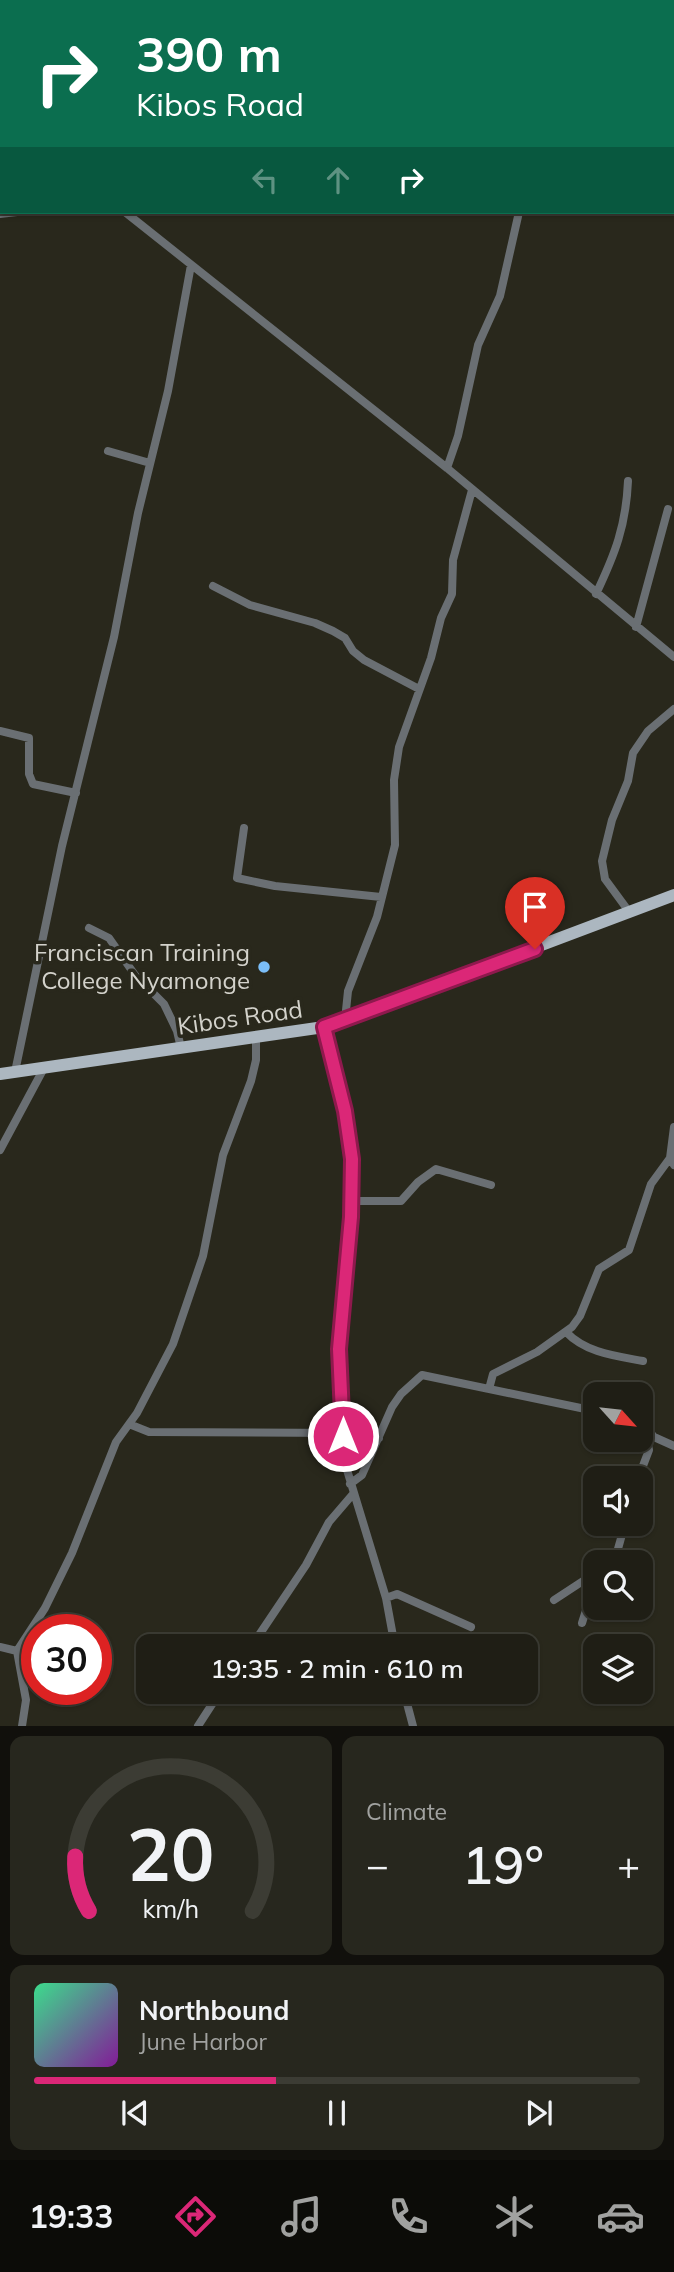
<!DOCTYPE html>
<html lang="en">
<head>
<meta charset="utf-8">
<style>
	body { margin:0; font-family:Mulish,sans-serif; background:#27271e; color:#f1f3f6; height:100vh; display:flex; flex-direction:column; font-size:26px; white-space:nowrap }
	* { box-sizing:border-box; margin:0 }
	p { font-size:23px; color:#a1a2a0 }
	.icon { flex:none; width:38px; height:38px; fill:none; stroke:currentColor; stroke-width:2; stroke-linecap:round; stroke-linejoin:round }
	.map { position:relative; height:1726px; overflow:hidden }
	.drawer { display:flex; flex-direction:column; gap:10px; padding:10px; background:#11100c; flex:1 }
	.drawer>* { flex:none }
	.hud { position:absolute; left:0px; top:0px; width:676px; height:214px; box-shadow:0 2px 5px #0004,0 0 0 2px #3c3c34; background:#0b6e4f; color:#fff; overflow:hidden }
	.needle { width:46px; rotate:117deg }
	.tools { position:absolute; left:583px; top:1382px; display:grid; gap:14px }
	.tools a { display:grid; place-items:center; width:70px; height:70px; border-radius:14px; background:#1f1e15; box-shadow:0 2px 5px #0004,0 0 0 2px #3c3c34; font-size:35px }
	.speed { position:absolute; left:21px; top:1614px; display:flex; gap:14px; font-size:35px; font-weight:700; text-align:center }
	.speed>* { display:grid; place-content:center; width:91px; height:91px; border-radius:50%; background:#1f1e15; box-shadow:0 2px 5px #0004,0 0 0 2px #3c3c34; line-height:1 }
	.speed .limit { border:10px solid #d22; background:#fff; color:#111 }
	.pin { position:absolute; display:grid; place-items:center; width:60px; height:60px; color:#fff; margin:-72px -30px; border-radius:50% 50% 50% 0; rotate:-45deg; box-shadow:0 0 7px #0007 }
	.pin .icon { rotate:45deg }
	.me { position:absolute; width:77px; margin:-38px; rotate:0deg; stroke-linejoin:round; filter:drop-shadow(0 0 5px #0008) }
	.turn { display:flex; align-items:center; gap:24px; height:147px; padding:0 21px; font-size:32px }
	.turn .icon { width:91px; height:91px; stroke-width:2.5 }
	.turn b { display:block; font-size:49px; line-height:60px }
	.lanes { display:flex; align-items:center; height:66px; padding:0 21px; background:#0003; justify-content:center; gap:35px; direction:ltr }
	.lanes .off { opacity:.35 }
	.big { font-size:52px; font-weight:600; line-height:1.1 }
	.drawer .tile { flex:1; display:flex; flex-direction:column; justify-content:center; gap:10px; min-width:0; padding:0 24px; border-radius:14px; background:#27271e }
	.drawer .dial { align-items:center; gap:0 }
	.dial svg { height:182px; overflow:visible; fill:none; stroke:#3c3c34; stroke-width:7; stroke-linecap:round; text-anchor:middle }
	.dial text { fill:#f1f3f6; stroke:none }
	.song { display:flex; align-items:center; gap:21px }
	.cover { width:84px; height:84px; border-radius:10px; background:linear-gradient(135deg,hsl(150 70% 55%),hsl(290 70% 35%)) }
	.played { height:7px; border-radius:4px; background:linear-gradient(90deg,#db2777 40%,#3c3c34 40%) }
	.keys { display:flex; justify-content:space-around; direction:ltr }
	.heat { display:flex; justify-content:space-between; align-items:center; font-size:38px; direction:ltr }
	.drawer .tiles { flex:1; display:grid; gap:10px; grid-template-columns:1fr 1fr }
	.tile:last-child { grid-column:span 2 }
	.trip { position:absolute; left:136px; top:1634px; width:402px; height:70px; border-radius:14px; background:#1f1e15; box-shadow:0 2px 5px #0004,0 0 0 2px #3c3c34; font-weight:600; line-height:70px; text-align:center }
	.dock { display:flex; height:112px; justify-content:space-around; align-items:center; background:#0c0c08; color:#a1a2a0 }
	.dock .icon { width:49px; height:49px }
	.dock .selected { color:#db2777 }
	.dock b { font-size:32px; color:#f1f3f6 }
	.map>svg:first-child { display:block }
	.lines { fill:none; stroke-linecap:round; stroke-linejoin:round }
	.street { stroke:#6a6f73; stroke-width:8 }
	.primary { stroke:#acb7c0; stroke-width:12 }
	.route-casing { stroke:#8e194d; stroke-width:18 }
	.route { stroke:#db2777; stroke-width:12 }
	.poi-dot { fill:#7bbef8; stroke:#29281c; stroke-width:2.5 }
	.labels { text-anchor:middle; stroke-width:7; stroke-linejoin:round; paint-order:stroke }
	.poi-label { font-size:24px; fill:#d3d2cb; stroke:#29281c; text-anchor:end }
	.street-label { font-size:24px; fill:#d3d2cb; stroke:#29281c }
</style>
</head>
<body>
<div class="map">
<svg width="674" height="1726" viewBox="0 0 674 1726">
	<rect width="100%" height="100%" fill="#29281c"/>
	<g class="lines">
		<!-- street -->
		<path class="street" d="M221,0l1,2
			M370,0l2,2
			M514,2v-2
			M0,107l2,1
			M125,212l322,256 227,189
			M0,214l17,-2
			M108,451l42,12
			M447,468l11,-32 20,-91 22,-49 19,-84
			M213,586l37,19 65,18 18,8 12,7 8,13 11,9 55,29
			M596,594c19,-40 30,-68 32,-113
			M636,627l32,-118
			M0,731l29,7v36l4,10 43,9
			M244,828l-7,50 38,8 106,11
			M630,913l-25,-34 -3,-18 10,-41 16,-39 5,-28 15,-22 26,-22
			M89,928l20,10 26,37 29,29 13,27 4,17
			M345,1020l3,-29 29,-74 18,-72 -1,-65 5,-33 32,-89 10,-40 11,-24 1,-34 19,-70
			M324,1027l21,84 7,48 -1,58 -12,132 5,111 42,138 9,49
			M15,1072l47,-226 52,-209 24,-124 30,-122 23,-126
			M674,1127l-4,31 4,7
			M0,1150l44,-82
			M352,1201h49l17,-19 18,-13 55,16
			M566,1332c20,21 50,24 77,29
			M489,1389l4,-15 44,-22 35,-25 8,-11 19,-47 30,-19 22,-66 19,-26
			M640,1421l14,16 20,9
			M129,1424l20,8 194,1
			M343,1436l36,2
			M638,1479l11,-29 -4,-22
			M350,1484l12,-9 30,-68 9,-13 21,-19 173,36
			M614,1563l11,-39
			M386,1598l11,-4 74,33
			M554,1600l29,-19h12
			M582,1623l13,-41
			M0,1647l17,4
			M251,1647l55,-82 23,-43 24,-28
			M404,1692l9,34
			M22,1726l4,-26 -9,-49 28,-43 27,-55 44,-111 21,-29 36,-69 30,-88 20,-101 28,-74 5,-21v-22
			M198,1726l22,-34"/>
		<!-- primary -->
		<path class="primary" d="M0,1074l324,-47 350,-132"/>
	</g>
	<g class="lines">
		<!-- route casing -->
		<g class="route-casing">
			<path id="route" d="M343,1436l-4,-87 12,-132 1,-58 -7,-48 -21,-84 211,-78"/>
		</g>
		<!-- route -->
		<use href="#route" class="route"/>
	</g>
	<!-- markers -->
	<circle class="poi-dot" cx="264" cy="967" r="7"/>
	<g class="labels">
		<!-- poi labels -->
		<g class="poi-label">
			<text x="250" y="961">Franciscan Training<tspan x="250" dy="28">College Nyamonge</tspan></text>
		</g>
		<!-- street labels -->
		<g class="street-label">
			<text transform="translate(240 1018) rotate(-8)" y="8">Kibos Road</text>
		</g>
	</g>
</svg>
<div class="tools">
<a><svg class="needle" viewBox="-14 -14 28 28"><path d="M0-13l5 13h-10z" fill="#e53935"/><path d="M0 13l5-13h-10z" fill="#a1a2a0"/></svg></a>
<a><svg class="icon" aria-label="sound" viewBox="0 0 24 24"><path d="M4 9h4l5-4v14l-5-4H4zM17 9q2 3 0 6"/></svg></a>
<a><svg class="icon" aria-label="search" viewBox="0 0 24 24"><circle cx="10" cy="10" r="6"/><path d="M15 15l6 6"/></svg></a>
<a><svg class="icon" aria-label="layers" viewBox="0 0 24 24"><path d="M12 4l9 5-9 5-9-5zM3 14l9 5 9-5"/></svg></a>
</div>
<div class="speed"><div class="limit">30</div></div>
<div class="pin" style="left:535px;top:949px;background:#d93025"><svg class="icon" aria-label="arrive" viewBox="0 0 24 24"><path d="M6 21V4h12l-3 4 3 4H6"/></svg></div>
<svg class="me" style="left:343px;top:1436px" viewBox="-20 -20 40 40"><circle r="17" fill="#db2777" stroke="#fff" stroke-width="3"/><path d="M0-11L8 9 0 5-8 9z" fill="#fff"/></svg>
<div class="trip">19:35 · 2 min · 610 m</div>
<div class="hud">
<div class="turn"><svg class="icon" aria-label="right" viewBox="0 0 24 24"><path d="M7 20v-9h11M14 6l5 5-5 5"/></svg><div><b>390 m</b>Kibos Road</div></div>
<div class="lanes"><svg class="icon off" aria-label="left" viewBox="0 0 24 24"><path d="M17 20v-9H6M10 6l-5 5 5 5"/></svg><svg class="icon off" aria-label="ahead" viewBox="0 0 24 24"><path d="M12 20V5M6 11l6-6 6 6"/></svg><svg class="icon" aria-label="right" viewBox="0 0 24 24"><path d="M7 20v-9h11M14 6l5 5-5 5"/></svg></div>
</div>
</div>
<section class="drawer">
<div class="tiles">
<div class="tile dial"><svg viewBox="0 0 100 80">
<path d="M14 69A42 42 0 1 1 86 69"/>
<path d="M14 69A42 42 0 0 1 8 45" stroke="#db2777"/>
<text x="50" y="56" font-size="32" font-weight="700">20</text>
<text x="50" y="72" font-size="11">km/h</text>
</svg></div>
<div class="tile"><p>Climate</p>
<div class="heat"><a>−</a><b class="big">19°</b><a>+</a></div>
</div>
<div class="tile">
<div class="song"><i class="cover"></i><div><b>Northbound</b><p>June Harbor</p></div></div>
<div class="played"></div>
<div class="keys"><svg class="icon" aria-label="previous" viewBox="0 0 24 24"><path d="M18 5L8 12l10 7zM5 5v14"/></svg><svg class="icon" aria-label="pause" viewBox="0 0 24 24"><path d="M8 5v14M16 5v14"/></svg><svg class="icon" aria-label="next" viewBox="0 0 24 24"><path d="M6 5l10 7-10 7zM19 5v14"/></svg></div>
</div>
</div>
</section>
<nav class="dock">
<b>19:33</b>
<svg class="icon selected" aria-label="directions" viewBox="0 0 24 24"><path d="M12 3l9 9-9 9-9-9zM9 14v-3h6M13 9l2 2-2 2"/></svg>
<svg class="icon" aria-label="music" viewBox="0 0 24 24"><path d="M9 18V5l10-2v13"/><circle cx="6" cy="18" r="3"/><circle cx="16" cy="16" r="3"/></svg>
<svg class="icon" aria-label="phone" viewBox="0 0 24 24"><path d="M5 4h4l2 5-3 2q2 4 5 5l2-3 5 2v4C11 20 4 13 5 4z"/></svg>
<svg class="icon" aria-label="climate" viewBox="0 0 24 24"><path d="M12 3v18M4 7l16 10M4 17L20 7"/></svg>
<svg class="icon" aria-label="car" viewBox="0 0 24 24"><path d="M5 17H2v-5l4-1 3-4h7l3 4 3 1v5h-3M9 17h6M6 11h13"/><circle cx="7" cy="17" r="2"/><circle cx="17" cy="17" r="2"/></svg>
</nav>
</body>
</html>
